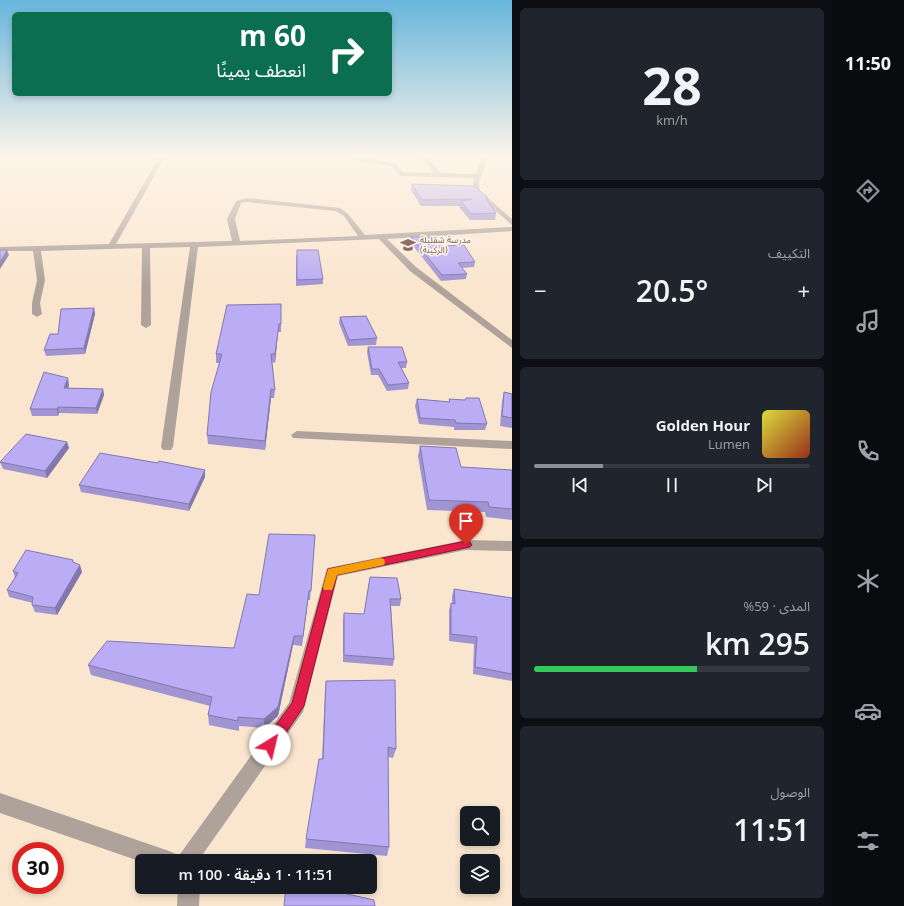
<!DOCTYPE html>
<html lang="ar">
<head>
<meta charset="utf-8">
<style>
	body { margin:0; font-family:"Open Sans","Noto Sans Arabic",sans-serif; background:#20242c; color:#f1f3f6; direction:rtl; height:100vh; display:flex; flex-direction:column; font-size:15px; white-space:nowrap }
	* { box-sizing:border-box; margin:0 }
	p { font-size:13px; color:#9ea1a6 }
	.icon { flex:none; width:22px; height:22px; fill:none; stroke:currentColor; stroke-width:2; stroke-linecap:round; stroke-linejoin:round }
	.map { position:relative; flex:1; overflow:hidden; direction:ltr }
	.side { display:flex; flex-direction:column; gap:8px; padding:8px; background:#0d0f14; width:320px }
	.side>* { flex:none }
	.guide { position:absolute; left:12px; top:12px; width:380px; height:84px; border-radius:6px; box-shadow:0 2px 6px #0003; direction:rtl; background:#0b6e4f; color:#fff; overflow:hidden }
	.fabs { position:absolute; left:460px; top:806px; display:grid; gap:8px }
	.fabs a { display:grid; place-items:center; width:40px; height:40px; border-radius:6px; background:#171b24; box-shadow:0 2px 6px #0003; font-size:20px }
	.speed { position:absolute; left:12px; top:842px; display:flex; gap:8px; font-size:20px; font-weight:700; text-align:center }
	.speed>* { display:grid; place-content:center; width:52px; height:52px; border-radius:50%; background:#171b24; box-shadow:0 2px 6px #0003; line-height:1 }
	.speed .limit { border:6px solid #d22; background:#fff; color:#111 }
	.pin { position:absolute; display:grid; place-items:center; width:34px; height:34px; color:#fff; margin:-41px -17px; border-radius:50% 50% 50% 0; rotate:-45deg; box-shadow:0 0 4px #0007 }
	.pin .icon { rotate:45deg }
	.me { position:absolute; width:44px; margin:-22px; rotate:36deg; stroke-linejoin:round; filter:drop-shadow(0 0 3px #0008) }
	.turn { display:flex; align-items:center; gap:14px; height:84px; padding:0 20px; font-size:18px }
	.turn .icon { width:52px; height:52px; stroke-width:2.5 }
	.turn b { display:block; font-size:28px; line-height:34px }
	.big { font-size:30px; font-weight:600; line-height:1.1 }
	.side .tile { flex:1; display:flex; flex-direction:column; justify-content:center; gap:6px; min-width:0; padding:0 14px; border-radius:6px; background:#20242c }
	.side .dial { align-items:center; gap:0 }
	.dial b { font-size:52px; line-height:1 }
	.song { display:flex; align-items:center; gap:12px }
	.cover { width:48px; height:48px; border-radius:6px; background:linear-gradient(135deg,hsl(60 70% 55%),hsl(10 70% 35%)) }
	.played { height:4px; border-radius:2px; background:linear-gradient(90deg,#8c9099 25%,#363941 25%) }
	.keys { display:flex; justify-content:space-around; direction:ltr }
	.heat { display:flex; justify-content:space-between; align-items:center; font-size:22px; direction:ltr }
	.charge { height:6px; border-radius:3px; background:linear-gradient(90deg,#34c759 59%,#363941 0) }
	.trip { position:absolute; left:135px; top:854px; width:242px; height:40px; border-radius:6px; background:#171b24; box-shadow:0 2px 6px #0003; font-weight:600; line-height:40px; text-align:center; direction:rtl }
	main { display:flex; flex:1; min-height:0 }
	.tabs { display:flex; flex-direction:column; width:72px; justify-content:space-around; align-items:center; background:#090b0e; color:#9ea1a6 }
	.tabs .icon { width:28px; height:28px }
	.tabs .active { color:#8c9099 }
	.tabs b { font-size:18px; color:#f1f3f6 }
	.map>svg:first-child { display:block }
	.lines { fill:none; stroke-linecap:round; stroke-linejoin:round }
	.minor { fill:#aea29b; fill-rule:evenodd }
	.wall { fill:#a094d3 }
	.shaded-wall { fill:#8278ac }
	.building { fill:#baacf5; stroke:#8278ac }
	.route { fill:#e11d48; stroke:#92132f }
	.slow { fill:#f59e0b }
	.labels { text-anchor:middle; stroke-width:3; stroke-linejoin:round; paint-order:stroke }
	.far-education-label { font-size:9px; fill:#785e54; stroke:#fef5ec; text-anchor:start }
</style>
</head>
<body>
<main>
<nav class="tabs">
<b>11:50</b>
<svg class="icon active" aria-label="directions" viewBox="0 0 24 24"><path d="M12 3l9 9-9 9-9-9zM9 14v-3h6M13 9l2 2-2 2"/></svg>
<svg class="icon" aria-label="music" viewBox="0 0 24 24"><path d="M9 18V5l10-2v13"/><circle cx="6" cy="18" r="3"/><circle cx="16" cy="16" r="3"/></svg>
<svg class="icon" aria-label="phone" viewBox="0 0 24 24"><path d="M5 4h4l2 5-3 2q2 4 5 5l2-3 5 2v4C11 20 4 13 5 4z"/></svg>
<svg class="icon" aria-label="climate" viewBox="0 0 24 24"><path d="M12 3v18M4 7l16 10M4 17L20 7"/></svg>
<svg class="icon" aria-label="car" viewBox="0 0 24 24"><path d="M5 17H2v-5l4-1 3-4h7l3 4 3 1v5h-3M9 17h6M6 11h13"/><circle cx="7" cy="17" r="2"/><circle cx="17" cy="17" r="2"/></svg>
<svg class="icon" aria-label="filters" viewBox="0 0 24 24"><path d="M4 7h16M4 17h16"/><circle cx="9" cy="7" r="2"/><circle cx="15" cy="17" r="2"/></svg>
</nav>
<section class="side">
<div class="tile dial"><b>28</b><p>km/h</p></div>
<div class="tile"><p>التكييف</p>
<div class="heat"><a>−</a><b class="big">20.5°</b><a>+</a></div>
</div>
<div class="tile">
<div class="song"><i class="cover"></i><div><b>Golden Hour</b><p>Lumen</p></div></div>
<div class="played"></div>
<div class="keys"><svg class="icon" aria-label="previous" viewBox="0 0 24 24"><path d="M18 5L8 12l10 7zM5 5v14"/></svg><svg class="icon" aria-label="pause" viewBox="0 0 24 24"><path d="M8 5v14M16 5v14"/></svg><svg class="icon" aria-label="next" viewBox="0 0 24 24"><path d="M6 5l10 7-10 7zM19 5v14"/></svg></div>
</div>
<div class="tile"><p>المدى · 59%</p><b class="big">295 km</b><div class="charge"></div></div>
<div class="tile"><p>الوصول</p><b class="big">11:51</b></div>
</section>
<div class="map">
<svg width="512" height="906" viewBox="0 0 512 906">
	<rect width="100%" height="100%" fill="#fae6cf"/>
	<g class="lines">
		<!-- minor -->
		<path class="minor" d="M159,157h6l-49,87 116,-3 -5,-22 9,-18 11,-3 93,10 8,6 17,21 147,-8v4l-125,8 29,28 96,73v8l-102,-77 -31,-32 -181,8 -25,200 -2,3h-8l-2,-3 29,-200 -40,1 1,77 -5,3 -5,-3 1,-77 -101,3 4,29 -5,23 2,11 -5,3 -5,-3v-11l5,-23 -4,-29h-33v-4l109,-3zM247,202l89,9 8,5 14,20 -118,5 -5,-22 6,-16z
			M357,157l38,6 8,9 31,1 -13,-16h6l14,16 35,1 5,-17h6l-8,26 1,8 32,28v6l-37,-32 -2,-10 1,-5 -73,-2 -10,-10 -36,-6 -1,-1z
			M297,431l215,10v8l-219,-11 -2,-3z
			M466,540l46,1v10l-46,-1 -128,26 -35,136 -105,149 -56,1 -142,-49v-20l169,58 7,3 2,3 111,-154 38,-135z
			M178,887h22l-1,19h-22z"/>
	</g>
	<!-- wall -->
	<path class="wall" d="M412,184l76,14 -1,2 9,13 -1,7h-25l-11,-13 1,-1h-39l-10,-16z
		M411,237l64,25 -1,5 -12,1 5,6 -1,5 -25,2 -31,-39z
		M296,255l27,24v5l-27,2z
		M281,304v28h-3l-3,31 -3,-1 3,28 -1,8h-3l-6,52 -57,-6 -1,-9 12,-72h-3v-9z
		M94,308l1,6 -10,40 -39,2 -2,-6z
		M340,317l37,21 -1,7 -28,1 -9,-23z
		M368,347l39,15 -1,6h-5l8,15 -1,6 -21,2 -9,-16h-7l-4,-23z
		M69,385l-1,3 35,1 1,6 -7,19 -38,-1 -1,3h-26l-2,-7z
		M504,392l8,2v34l-12,-2 2,-24z
		M417,399l32,3v-3l38,25 -2,6h-31v-3l-35,-3 -4,-18z
		M67,442l2,6 -22,30 -44,-9 -3,-7z
		M420,446l41,21 51,3v50l-26,-3 -1,-5 -58,-2 -9,-54z
		M158,463l47,7v7l-16,34 -108,-19 -2,-7z
		M315,535l-5,65h-2l-6,46 -9,-1 -15,71 -14,12 -25,-2v5l-30,-6 -1,-10 2,-9 -119,-31 -3,-10 146,-17 25,-53z
		M74,563l8,9 -25,43 -22,-3 -3,-7 1,-2 -24,-6 -2,-7 8,-12 -2,-7z
		M370,577l31,22 -1,7h-9l3,53 -1,7 -50,-4v-42l1,-7 20,1z
		M454,589l58,9v83l-39,-7 1,-30 -25,-3v-31l2,-7 1,1v-8z
		M326,681l70,68 -3,9 -5,-1 1,90 -2,9 -82,-8 1,-9 16,-80 3,-68z"/>
	<!-- shaded-wall -->
	<path class="shaded-wall" d="M7,250l2,5 -9,14v-7z
		M94,308l1,6 -10,40 -1,-6z
		M279,324l-1,8 -3,31v-9z
		M68,378l1,7 -3,9 -2,-6z
		M103,389l1,6 -7,19 -1,-6z
		M271,389v9l-6,52v-9z
		M58,407l1,6 -1,3 -1,-7z
		M67,442l2,6 -22,30 -2,-7z
		M205,470v7l-16,34v-7z
		M80,565l2,7 -25,43 -2,-7z
		M309,591l-1,9 -6,46 1,-10z
		M294,636l-1,9 -15,71 -14,12v-9z"/>
	<!-- building -->
	<path class="building" d="M412,184l62,2 14,12 -2,1 10,14 -25,1 -10,-13 11,-2 -50,1z
		M411,237h20l7,9 26,-1 11,17 -17,1 9,11 -25,1z
		M0,250h7l-7,12z
		M297,250h21l5,29 -26,1z
		M281,304v20h-2l-4,30h-4l4,36 -4,-1 -6,52 -58,-6 4,-43 11,-38h-6l11,-49z
		M94,308l-10,40 -40,2 6,-16h8l3,-25z
		M366,316l11,22 -28,2 -9,-23z
		M368,347h34l5,15h-9l11,21 -21,2 -9,-16h-7z
		M44,372l24,6 -4,10 39,1 -7,19 -38,-1 -1,2h-27z
		M504,392l8,2v24l-10,-2z
		M466,398h13l8,26 -31,-1 -1,-3 -35,-2 -3,-19 33,3 -1,-3 16,1z
		M26,434l41,8 -22,29 -45,-9z
		M420,446l36,2 5,19 51,3v39l-23,-2 -1,-5 -59,-2z
		M100,453l58,10 1,-2 46,9 -16,34 -110,-19z
		M269,534l46,1 -4,56h-2l-6,45h-9l-16,71 -14,12 -26,-2v4l-30,-6 4,-18 -124,-32 19,-24 127,7 13,-54 12,1z
		M26,550l47,10v2l7,3 -25,43 -23,-3 1,-8 -26,-7 11,-17 -5,-2z
		M370,577l27,1 4,21h-11l4,60 -50,-4v-42l20,1z
		M454,589l58,9v76l-37,-7 2,-30 -26,-3v-31l4,1z
		M395,680l1,69 -8,-2 1,100 -83,-8 13,-80h4l3,-78z
		M286,887h30l58,13 1,6h-91z"/>
	<!-- sky -->
	<linearGradient id="sky" x2="0" y2="1"><stop stop-color="#67b6dc"/><stop offset="0.55" stop-color="#fdf4e9"/><stop offset="1" stop-color="#fdf4e9" stop-opacity="0"/></linearGradient>
	<rect width="512" height="284" fill="url(#sky)"/>
	<!-- route -->
	<path class="route" d="M466,541l4,1 2,3 -2,2 -133,28 -33,131 -29,43 -5,2 -5,-2 -2,-4 2,-5 27,-37 36,-134z"/>
	<!-- slow -->
	<path class="slow" d="M380,558l4,1 1,3 -1,3 -47,10 -5,15h-8l-1,-3 5,-18z"/>
	<!-- icons -->
	<defs>
		<g id="school-bare" transform="scale(1.2)"><path d="M0-5L7-2L0 1L-7-2ZM-4 1L0 2.5L4 1V4Q0 6-4 4Z" fill="#8d6e63" stroke="#fef5ec" stroke-width="2.5" paint-order="stroke"/></g>
	</defs>
	<g fill-rule="evenodd">
		<use href="#school-bare" x="408" y="245"/>
	</g>
	<g class="labels">
		<!-- far-education labels -->
		<g class="far-education-label">
			<text x="420" y="243">مدرسة شقليلة<tspan x="420" dy="10">(الركينة)</tspan></text>
		</g>
	</g>
</svg>
<div class="fabs">
<a><svg class="icon" aria-label="search" viewBox="0 0 24 24"><circle cx="10" cy="10" r="6"/><path d="M15 15l6 6"/></svg></a>
<a><svg class="icon" aria-label="layers" viewBox="0 0 24 24"><path d="M12 4l9 5-9 5-9-5zM3 14l9 5 9-5"/></svg></a>
</div>
<div class="speed"><div class="limit">30</div></div>
<div class="pin" style="left:466px;top:545px;background:#d93025"><svg class="icon" aria-label="arrive" viewBox="0 0 24 24"><path d="M6 21V4h12l-3 4 3 4H6"/></svg></div>
<svg class="me" style="left:270px;top:745px" viewBox="-20 -20 40 40"><circle r="19" fill="#fff"/><path d="M0-13L10 11 0 6-10 11z" fill="#e11d48"/></svg>
<div class="trip">11:51 · 1 دقيقة · 100 m</div>
<div class="guide">
<div class="turn"><svg class="icon" aria-label="right" viewBox="0 0 24 24"><path d="M7 20v-9h11M14 6l5 5-5 5"/></svg><div><b>60 m</b>انعطف يمينًا</div></div>
</div>
</div>
</main>
</body>
</html>
